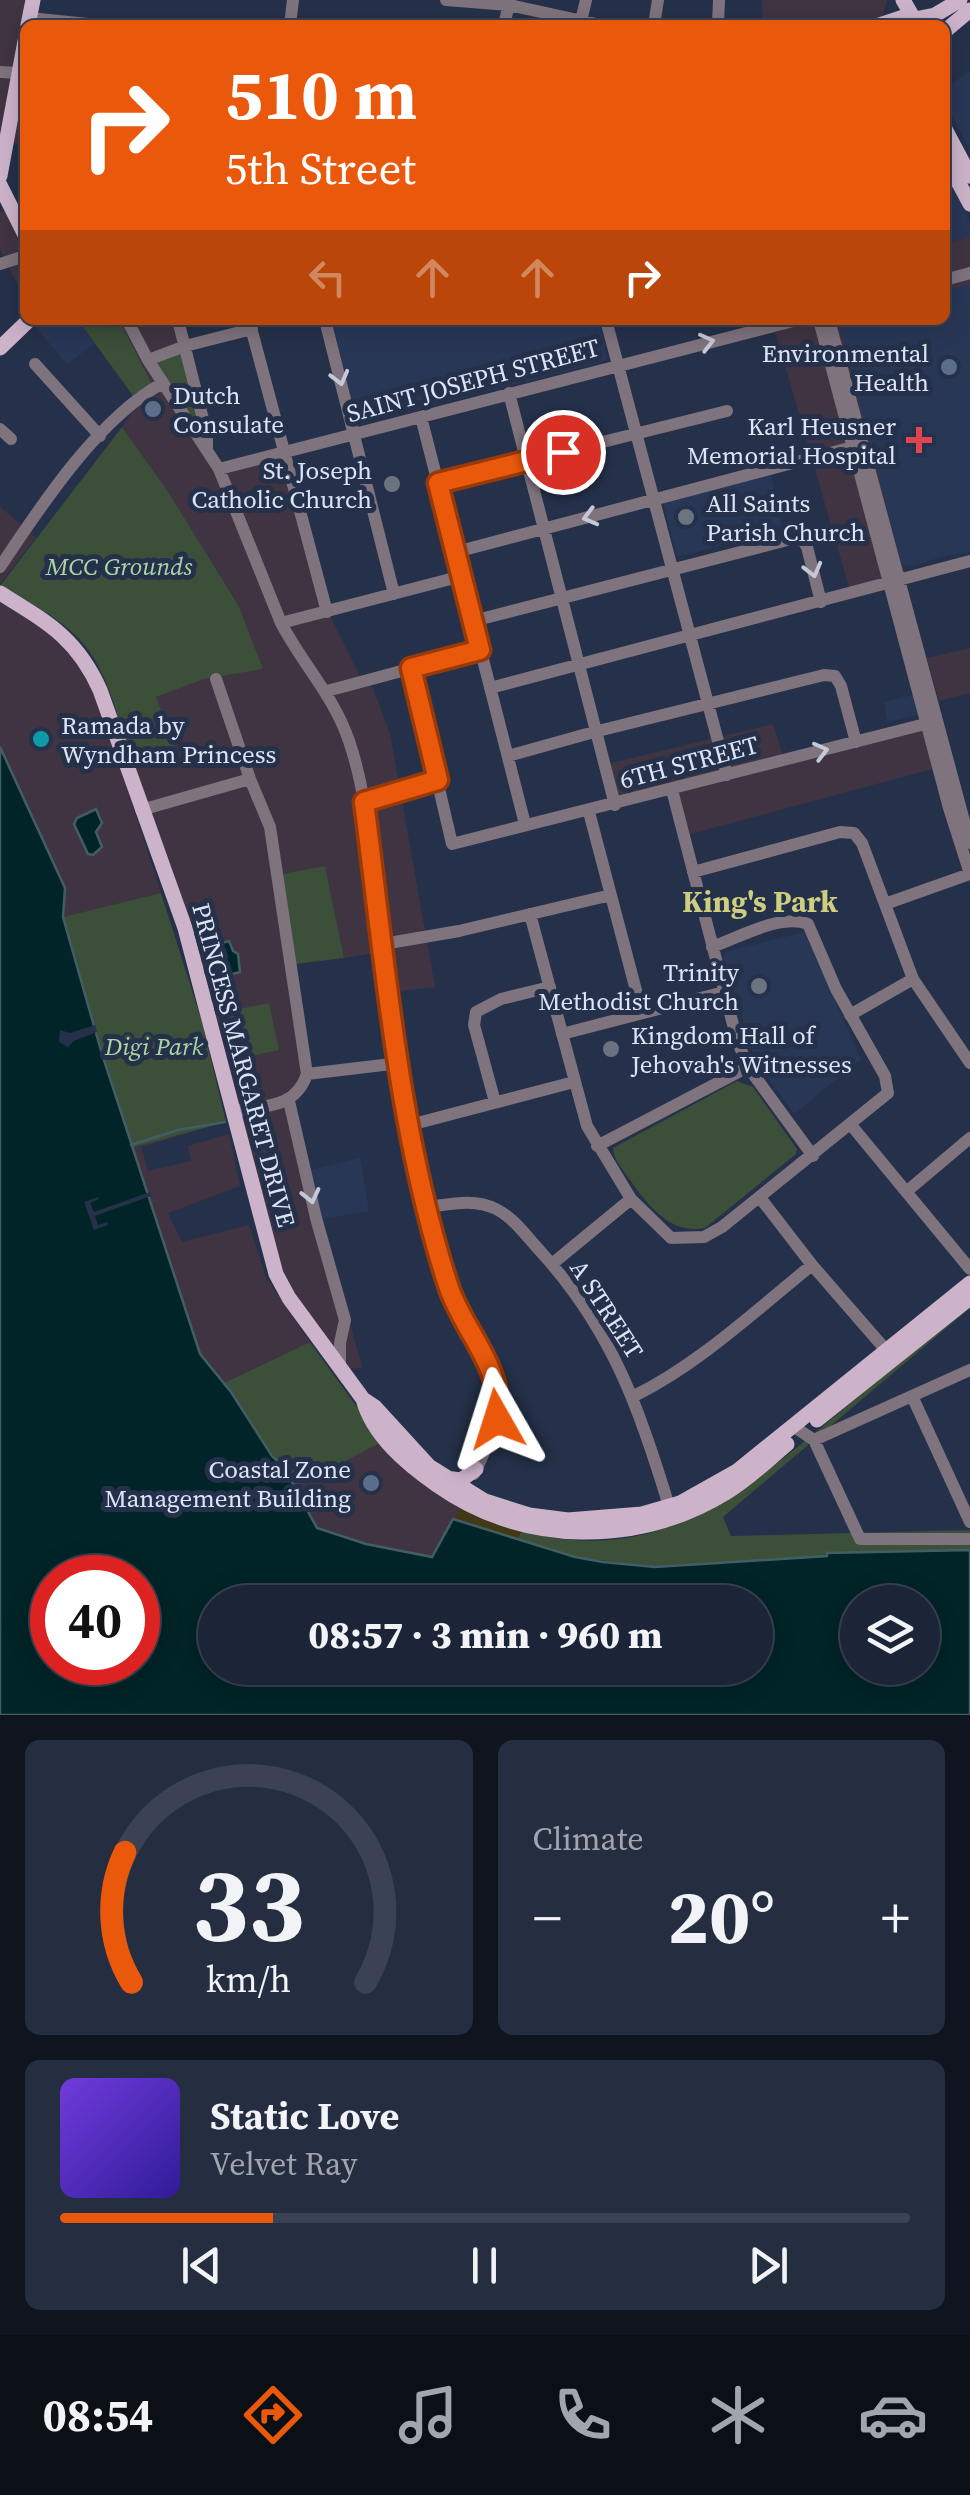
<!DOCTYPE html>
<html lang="en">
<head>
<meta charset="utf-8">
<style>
	body { margin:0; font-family:"Source Serif 4",serif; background:#252d40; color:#f1f3f6; height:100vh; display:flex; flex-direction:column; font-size:38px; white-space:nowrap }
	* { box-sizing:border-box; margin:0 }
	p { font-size:32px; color:#a0a5ae }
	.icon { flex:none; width:55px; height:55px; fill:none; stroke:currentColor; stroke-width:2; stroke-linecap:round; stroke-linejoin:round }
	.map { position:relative; height:1715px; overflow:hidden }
	.panel { display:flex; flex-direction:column; gap:25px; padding:25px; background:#0f141f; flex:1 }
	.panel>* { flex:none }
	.top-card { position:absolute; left:20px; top:20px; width:930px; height:305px; border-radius:15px; box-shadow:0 5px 25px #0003,0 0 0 2px #3a4253; background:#ea580c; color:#fff; overflow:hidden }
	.tools { position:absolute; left:840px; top:1585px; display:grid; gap:20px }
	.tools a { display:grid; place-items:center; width:100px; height:100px; border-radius:50%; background:#1c2538; box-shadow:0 5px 25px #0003,0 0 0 2px #3a4253; font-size:50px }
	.speed { position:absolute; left:30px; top:1555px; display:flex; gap:20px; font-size:50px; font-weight:700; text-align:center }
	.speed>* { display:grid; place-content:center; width:130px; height:130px; border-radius:50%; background:#1c2538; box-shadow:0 5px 25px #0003,0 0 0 2px #3a4253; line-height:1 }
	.speed .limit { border:15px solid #d22; background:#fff; color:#111 }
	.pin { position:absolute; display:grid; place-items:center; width:85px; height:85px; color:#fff; margin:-42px; border:5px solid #fff; border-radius:50%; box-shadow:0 2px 10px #0007 }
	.me { position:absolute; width:110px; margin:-55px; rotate:354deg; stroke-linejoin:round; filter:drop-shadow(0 0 8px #0008) }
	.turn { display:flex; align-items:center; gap:35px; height:210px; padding:0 40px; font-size:45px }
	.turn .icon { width:130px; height:130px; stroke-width:2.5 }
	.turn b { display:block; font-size:70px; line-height:85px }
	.lanes { display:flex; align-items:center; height:95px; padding:0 40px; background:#0003; justify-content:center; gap:50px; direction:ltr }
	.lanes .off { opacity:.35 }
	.big { font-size:75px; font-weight:800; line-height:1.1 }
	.panel .card { flex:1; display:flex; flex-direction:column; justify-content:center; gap:15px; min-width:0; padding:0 35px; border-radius:15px; background:#252d40 }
	.panel .dial { align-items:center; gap:0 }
	.dial svg { height:260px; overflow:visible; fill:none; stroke:#3a4253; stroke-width:7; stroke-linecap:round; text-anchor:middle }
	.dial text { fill:#f1f3f6; stroke:none }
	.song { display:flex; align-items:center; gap:30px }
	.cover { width:120px; height:120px; border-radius:15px; background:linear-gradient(135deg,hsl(260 70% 55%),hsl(250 70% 35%)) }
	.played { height:10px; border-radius:5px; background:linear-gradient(90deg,#ea580c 25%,#3a4253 25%) }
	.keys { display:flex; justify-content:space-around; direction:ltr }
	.heat { display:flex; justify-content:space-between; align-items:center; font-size:55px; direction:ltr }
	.panel .tiles { flex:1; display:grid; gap:25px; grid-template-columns:1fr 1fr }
	.card:last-child { grid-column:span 2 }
	.trip { position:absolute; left:198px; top:1585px; width:575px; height:100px; border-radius:50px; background:#1c2538; box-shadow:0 5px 25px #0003,0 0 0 2px #3a4253; font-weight:800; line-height:100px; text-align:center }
	.tabs { display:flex; height:160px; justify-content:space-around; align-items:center; background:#0b0f16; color:#a0a5ae }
	.tabs .icon { width:70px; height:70px }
	.tabs .selected { color:#ea580c }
	.tabs b { font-size:45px; color:#f1f3f6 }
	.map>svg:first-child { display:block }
	.commercial { fill:#413442 }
	.built { fill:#293757 }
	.green { fill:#3b4f39 }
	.sand { fill:#413918 }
	.water { fill:#002427; stroke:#425e65; stroke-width:2.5; fill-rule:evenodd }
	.pier { fill:#25314a }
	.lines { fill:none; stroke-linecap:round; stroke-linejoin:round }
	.stream { stroke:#425e65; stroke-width:2.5 }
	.minor { stroke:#7f737e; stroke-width:12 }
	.major { stroke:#ccb3ca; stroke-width:15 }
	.oneway { stroke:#c5c8d7 }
	.route-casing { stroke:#983908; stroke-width:25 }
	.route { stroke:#ea580c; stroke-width:18 }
	.service-dot { fill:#5c6f8a; stroke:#25314a; stroke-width:4 }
	.health-dot { fill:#e0444e; stroke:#25314a; stroke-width:4 }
	.worship-dot { fill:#6b7280; stroke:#25314a; stroke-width:4 }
	.culture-dot { fill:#0f9aa8; stroke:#25314a; stroke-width:4 }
	.labels { text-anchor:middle; stroke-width:10; stroke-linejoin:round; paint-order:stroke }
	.poi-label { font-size:25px; fill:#dce4f5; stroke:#25314a; text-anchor:end }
	.street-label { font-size:25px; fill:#dce4f5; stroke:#25314a }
	.park-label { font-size:25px; font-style:italic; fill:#a9d6a3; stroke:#25314a }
	.quarter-label { font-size:30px; font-weight:bold; fill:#cdce80; stroke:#25314a }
</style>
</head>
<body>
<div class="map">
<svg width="970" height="1715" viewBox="0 0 970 1715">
	<rect width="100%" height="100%" fill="#25314a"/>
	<!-- commercial -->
	<path class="commercial" d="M0,0h40l-2,18 26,7h-39v119l-25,-2z
		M762,0h125l-4,15 -12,10h-108z
		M25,200v97h-1l-24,-48v-37z
		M970,236v48l-25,7v-46z
		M119,320h54l33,121 20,26 58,-19 43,162 35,70 11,8 17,46 45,253 -52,6 -3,-41 -36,6 -19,-91 -42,7 28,205 -24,12 75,276 -11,2 -44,-52 -28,-45 -54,-223 -93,-286 23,-66 49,-18 58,-11 -23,-63 -72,-115 -45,-63 30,-43z
		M772,320h71l-3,8 66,250 -55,16z
		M0,507l36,30 -36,47z
		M0,599l50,29 27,29 25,55 59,181 -98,24 2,-29 -65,-141z
		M970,648v45l-31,8 -12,-43z
		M773,724l11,35 141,-32 11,41 -253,68 -13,-42 -54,10 -13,-39z
		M226,1122l-85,25 7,24 43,-10 -3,-15 41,-12 11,52 -72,27 14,29 67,-17 17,53 44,64 -86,41 -24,-29 -69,-206z
		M382,1442l81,65 -31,50 -66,-13 -49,-16 -22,-41z"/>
	<!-- built -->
	<path class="built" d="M970,70v82l-25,-52 3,-13z
		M945,173l25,49v14l-25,9z
		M970,284v268l-29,5 -27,9 -13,-1 -61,-237 3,-8h102v-29z
		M35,320h43l17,23 -28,21 -35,-41z
		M330,320h269l8,37 -2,4 -248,64z
		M771,474l12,56 -106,27 -14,-55z
		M913,695l5,20 -30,7 -4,-20z
		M804,932l57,127 -67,55 -38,-52 -33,-105 3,-5z
		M360,1158l9,53 -48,8 -13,-48z"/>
	<!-- green -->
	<path class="green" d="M78,320h41l33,64 -13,20z
		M179,348l27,93 -54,-84z
		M122,427l45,63 72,116 24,63 -59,10 -48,18 18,51 -42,15c-14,-43 -24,-99 -59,-130 -21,-19 -48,-33 -73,-47z
		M325,866l19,92 -49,6 -13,-90z
		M161,893l41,129 24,100 -95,26 -68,-231z
		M269,1003l10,47 -41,9 -10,-48z
		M737,1081l16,6 44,62 -1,5 -91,74c-36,7 -59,-25 -77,-51 -7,-10 -14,-17 -15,-29z
		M970,1304v4l-247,209 8,19 239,-6v20l-143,3 1,3 -173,11 -80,-10 -57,-18 3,-8c136,36 216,-34 314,-115 45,-38 90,-75 135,-112z
		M310,1342l72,100 -87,45 -71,-104z"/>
	<!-- sand -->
	<path class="sand" d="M463,1507l30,16 28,8 -3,8 -65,-20z"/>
	<!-- water -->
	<path class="water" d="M0,747l65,141 -2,29 39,137 98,300 31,38 41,64 12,12 33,60 49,16 66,13 21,-38 122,38 28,5 52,5 172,-11v-3l143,-3v165h-970zM52,1578h86v84h-86zM215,1602h540v66h-540zM858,1602h64v66h-64z
		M96,809l6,14 -6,9 6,15 -9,8 -5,-1 -14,-30 3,-6z
		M229,941l4,10 5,3 2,18 -15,4 -8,-16 -1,-15z"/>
	<!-- pier -->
	<path class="pier" d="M95,1025l2,7 -23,9 -6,6 -9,-5 1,-12 10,3z
		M150,1192l1,4 -56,20 3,9 9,-3 1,3 -14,5 -10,-28 14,-5 1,2 -9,4 4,9z"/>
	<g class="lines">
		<!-- stream -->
		<path class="stream" d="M131,1145l47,-15 47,-8"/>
		<!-- minor -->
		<path class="minor" d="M446,0l63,5 92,20
			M29,18l69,7
			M290,25l3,-25
			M504,25l6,-25
			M580,25l6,-25
			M654,25l4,-25
			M718,25l1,-25
			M0,72l19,1
			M0,264l25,-8
			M945,280l25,-7
			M127,320l21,40 71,109 62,154c22,42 53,73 68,118 18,52 21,110 29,164 17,127 29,259 70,380 29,88 79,85 26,189
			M178,320l29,115v13
			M249,320l78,292
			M325,320l69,274
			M606,320l121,455
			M819,320l130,488 21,66
			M829,320l141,523
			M148,360l37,-14 67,-17
			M35,364l65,72
			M509,393l106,412
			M421,417l104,407
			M0,429l11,10
			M219,469l578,-149
			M438,483l289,-72
			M456,552l397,-105
			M0,567c40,-60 99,-150 163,-184
			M473,621l322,-83 8,3 4,6 14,55
			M281,623l181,-47
			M411,668l41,176 485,-123
			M216,679l34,100 20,48 37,247
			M490,688l480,-127
			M327,691l153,-41
			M508,756l86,-24 230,-57 11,1 6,10 15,56
			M672,790l65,250 11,27 65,89
			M364,802l74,-22
			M141,810l109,-31
			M589,812l53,201
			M693,872l147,-40 14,1 8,10 51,136 57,84
			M885,904l85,-30
			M530,914l57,212 44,73 40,39 33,-1 18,-10 166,-134 -3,-17 -49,-87 -28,-65c-27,-11 -70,14 -96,23
			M383,944l76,-13 152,-36
			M850,1015l63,-36
			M562,1034l162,-42
			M307,1074l93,-11
			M289,1101l27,117 29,102 -5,23v25
			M495,1102l-21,-77 2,-13 25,-13 49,-12
			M235,1111c30,-5 61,-3 72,-37
			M410,1125l164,-43
			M851,1125l119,144
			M597,1146l151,-79
			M906,1192l64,-54
			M761,1199l51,66 73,84
			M428,1207c23,-3 46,-9 68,2 18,9 31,28 45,43 72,79 100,160 130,261
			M552,1264l79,-65
			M634,1396c65,-32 121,-85 178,-131
			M912,1396l58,126
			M793,1426l21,14 156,-70
			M814,1440l46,99h110"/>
		<!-- major -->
		<path class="major" d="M903,0l11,19
			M915,19l20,-4 25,-15
			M28,25l5,-25
			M879,25l24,-8 22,8
			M945,31l25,-21
			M945,129l25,47
			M945,157l25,47
			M0,176l25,-135
			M0,185l25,50
			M0,348l29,-28
			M0,593c47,29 77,45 100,97l85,238 91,346 13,24 74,101 12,8 54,59 56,35 44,14 39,5 74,-6 38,-11 57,-32 233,-188
			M363,1399c10,37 44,65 74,86 87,61 200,62 290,7 22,-13 41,-32 60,-48
			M817,1420l153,-122
			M445,1478l16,2 15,-11"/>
	</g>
	<!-- one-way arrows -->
	<defs><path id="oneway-chevron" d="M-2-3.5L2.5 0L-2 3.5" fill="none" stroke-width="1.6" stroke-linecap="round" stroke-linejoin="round" transform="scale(2.5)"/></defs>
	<g class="oneway">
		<use href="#oneway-chevron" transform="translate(707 342) rotate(-14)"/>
		<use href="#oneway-chevron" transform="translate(340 378) rotate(75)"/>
		<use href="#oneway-chevron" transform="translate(590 517) rotate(165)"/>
		<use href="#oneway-chevron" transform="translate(813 570) rotate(75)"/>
		<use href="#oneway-chevron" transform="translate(821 751) rotate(-14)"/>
		<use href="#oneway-chevron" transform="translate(311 1196) rotate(77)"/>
	</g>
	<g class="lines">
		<!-- route casing -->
		<g class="route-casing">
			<path id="route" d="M497,1419c7,-53 -34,-87 -49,-134 -50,-154 -63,-323 -84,-483l74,-22 -27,-112 69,-18 -42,-167 125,-31"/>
		</g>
		<!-- route -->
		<use href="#route" class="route"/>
	</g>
	<!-- markers -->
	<g class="service-dot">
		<circle cx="949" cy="367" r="10"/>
		<circle cx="153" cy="409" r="10"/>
		<circle cx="371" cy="1483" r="10"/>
	</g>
	<path class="health-dot" d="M914 425h10v10h10v10h-10v10h-10v-10h-10v-10h10z"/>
	<g class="worship-dot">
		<circle cx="392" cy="484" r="10"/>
		<circle cx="686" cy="517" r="10"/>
		<circle cx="759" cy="986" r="10"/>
		<circle cx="611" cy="1049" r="10"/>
	</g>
	<circle class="culture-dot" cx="41" cy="739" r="10"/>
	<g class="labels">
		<!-- poi labels -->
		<g class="poi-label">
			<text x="929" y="362">Environmental<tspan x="929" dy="29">Health</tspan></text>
			<text x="173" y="404" text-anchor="start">Dutch<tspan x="173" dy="29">Consulate</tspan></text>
			<text x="896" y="435">Karl Heusner<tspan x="896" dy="29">Memorial Hospital</tspan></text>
			<text x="372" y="479">St. Joseph<tspan x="372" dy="29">Catholic Church</tspan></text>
			<text x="706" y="512" text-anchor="start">All Saints<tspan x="706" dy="29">Parish Church</tspan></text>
			<text x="61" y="734" text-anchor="start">Ramada by<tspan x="61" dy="29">Wyndham Princess</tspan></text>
			<text x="739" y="981">Trinity<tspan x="739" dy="29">Methodist Church</tspan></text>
			<text x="631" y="1044" text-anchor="start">Kingdom Hall of<tspan x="631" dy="29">Jehovah's Witnesses</tspan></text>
			<text x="351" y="1478">Coastal Zone<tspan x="351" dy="29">Management Building</tspan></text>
		</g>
		<!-- street labels -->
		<g class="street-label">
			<text transform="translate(473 380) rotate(-15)" y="9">SAINT JOSEPH STREET</text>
			<text transform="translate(689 762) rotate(-15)" y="9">6TH STREET</text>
			<text transform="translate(244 1065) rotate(75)" y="9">PRINCESS MARGARET DRIVE</text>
			<text transform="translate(607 1309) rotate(57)" y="9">A STREET</text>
		</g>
		<!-- park labels -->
		<g class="park-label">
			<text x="119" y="575">MCC Grounds</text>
			<text x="154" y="1055">Digi Park</text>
		</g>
		<!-- quarter labels -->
		<g class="quarter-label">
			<text x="760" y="912">King's Park</text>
		</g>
	</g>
</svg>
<div class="tools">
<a><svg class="icon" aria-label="layers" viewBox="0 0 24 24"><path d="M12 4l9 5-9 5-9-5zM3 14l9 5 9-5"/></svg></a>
</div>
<div class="speed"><div class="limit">40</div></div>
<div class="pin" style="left:563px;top:452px;background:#d93025"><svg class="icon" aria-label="arrive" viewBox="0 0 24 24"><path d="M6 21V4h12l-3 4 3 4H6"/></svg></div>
<svg class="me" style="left:497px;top:1419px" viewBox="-20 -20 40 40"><path d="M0-17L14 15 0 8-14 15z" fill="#ea580c" stroke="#fff" stroke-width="4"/></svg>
<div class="trip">08:57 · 3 min · 960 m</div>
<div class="top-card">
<div class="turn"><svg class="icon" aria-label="right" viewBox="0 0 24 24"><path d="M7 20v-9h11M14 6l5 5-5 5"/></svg><div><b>510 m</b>5th Street</div></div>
<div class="lanes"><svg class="icon off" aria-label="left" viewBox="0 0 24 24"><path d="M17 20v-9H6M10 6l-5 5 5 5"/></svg><svg class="icon off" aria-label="ahead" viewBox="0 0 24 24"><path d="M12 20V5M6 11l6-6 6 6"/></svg><svg class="icon off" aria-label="ahead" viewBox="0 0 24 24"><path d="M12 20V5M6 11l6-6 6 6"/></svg><svg class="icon" aria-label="right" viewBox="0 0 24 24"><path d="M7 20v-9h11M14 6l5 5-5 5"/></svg></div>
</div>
</div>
<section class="panel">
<div class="tiles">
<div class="card dial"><svg viewBox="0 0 100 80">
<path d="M14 69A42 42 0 1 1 86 69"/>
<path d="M14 69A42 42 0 0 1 12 29" stroke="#ea580c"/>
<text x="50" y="56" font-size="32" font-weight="700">33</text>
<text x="50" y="72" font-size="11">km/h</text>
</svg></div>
<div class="card"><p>Climate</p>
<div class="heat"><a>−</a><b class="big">20°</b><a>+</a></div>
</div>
<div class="card">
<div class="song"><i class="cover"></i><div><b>Static Love</b><p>Velvet Ray</p></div></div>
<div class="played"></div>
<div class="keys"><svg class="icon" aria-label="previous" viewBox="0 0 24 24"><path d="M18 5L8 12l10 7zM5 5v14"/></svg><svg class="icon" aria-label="pause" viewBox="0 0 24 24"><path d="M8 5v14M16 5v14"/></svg><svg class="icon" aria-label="next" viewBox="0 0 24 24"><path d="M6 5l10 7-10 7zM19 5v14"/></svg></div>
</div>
</div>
</section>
<nav class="tabs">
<b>08:54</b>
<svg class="icon selected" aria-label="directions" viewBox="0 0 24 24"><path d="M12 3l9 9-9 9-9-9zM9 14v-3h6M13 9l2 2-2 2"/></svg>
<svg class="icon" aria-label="music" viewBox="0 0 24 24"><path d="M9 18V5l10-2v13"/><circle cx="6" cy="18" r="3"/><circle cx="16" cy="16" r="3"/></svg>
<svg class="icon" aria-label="phone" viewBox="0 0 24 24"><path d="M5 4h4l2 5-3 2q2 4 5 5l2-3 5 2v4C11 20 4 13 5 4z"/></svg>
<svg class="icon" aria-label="climate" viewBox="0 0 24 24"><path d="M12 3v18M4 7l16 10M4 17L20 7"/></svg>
<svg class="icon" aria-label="car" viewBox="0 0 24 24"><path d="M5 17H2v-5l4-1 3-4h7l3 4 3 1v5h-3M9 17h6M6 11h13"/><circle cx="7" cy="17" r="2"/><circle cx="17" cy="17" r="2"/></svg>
</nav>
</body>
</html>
